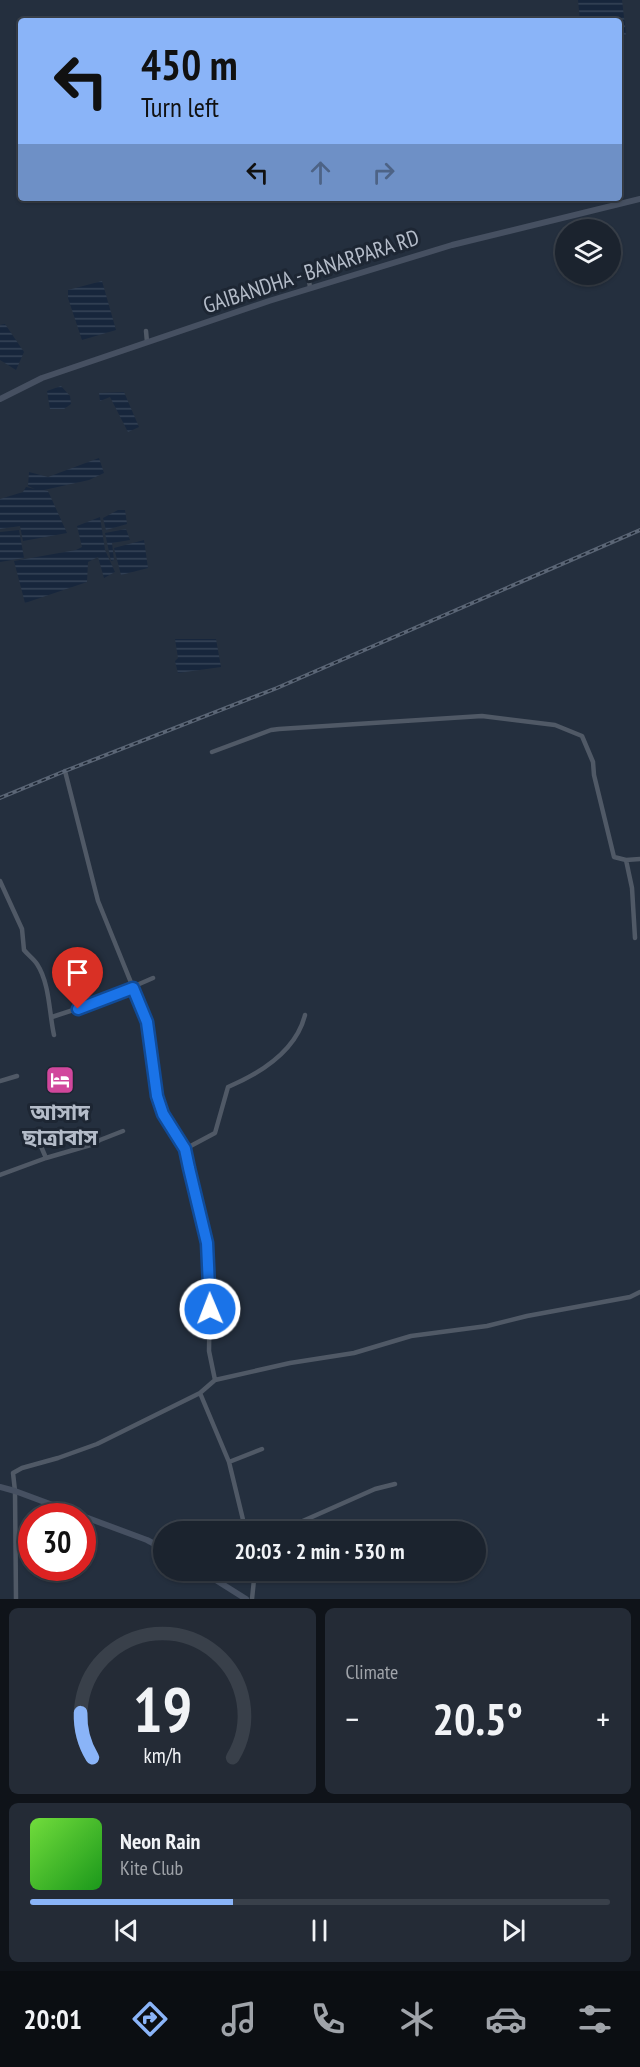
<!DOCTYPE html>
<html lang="en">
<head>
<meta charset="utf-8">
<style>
	body { margin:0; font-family:"PT Sans Narrow","Noto Sans Bengali",sans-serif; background:#242b36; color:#f1f3f6; height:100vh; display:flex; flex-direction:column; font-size:22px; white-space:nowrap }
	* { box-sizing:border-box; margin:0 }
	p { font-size:20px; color:#a0a4aa }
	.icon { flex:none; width:33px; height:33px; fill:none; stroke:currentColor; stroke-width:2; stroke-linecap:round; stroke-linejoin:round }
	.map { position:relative; height:1599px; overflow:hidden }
	.panel { display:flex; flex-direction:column; gap:9px; padding:9px; background:#0f1319; flex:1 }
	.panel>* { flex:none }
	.guide { position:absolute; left:18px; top:18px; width:604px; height:183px; border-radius:6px; box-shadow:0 2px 4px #0004,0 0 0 2px #39404a; background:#8ab4f8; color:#111; overflow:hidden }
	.controls { position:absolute; left:555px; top:219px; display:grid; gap:12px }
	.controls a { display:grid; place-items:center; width:66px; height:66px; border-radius:50%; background:#1b232e; box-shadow:0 2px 4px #0004,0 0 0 2px #39404a; font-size:30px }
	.speed { position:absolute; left:18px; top:1503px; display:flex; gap:12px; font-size:30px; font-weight:700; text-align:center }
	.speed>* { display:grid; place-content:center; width:78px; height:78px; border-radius:50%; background:#1b232e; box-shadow:0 2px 4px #0004,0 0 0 2px #39404a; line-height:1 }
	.speed .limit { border:9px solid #d22; background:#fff; color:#111 }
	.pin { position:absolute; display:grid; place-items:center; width:51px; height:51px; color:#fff; margin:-62px -26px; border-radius:50% 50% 50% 0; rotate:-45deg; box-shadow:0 0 6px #0007 }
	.pin .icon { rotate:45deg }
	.me { position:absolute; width:66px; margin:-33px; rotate:359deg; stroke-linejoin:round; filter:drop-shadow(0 0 4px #0008) }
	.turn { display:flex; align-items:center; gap:21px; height:126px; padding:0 24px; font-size:27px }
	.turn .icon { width:78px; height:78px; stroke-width:2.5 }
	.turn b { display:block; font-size:42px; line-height:51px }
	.lanes { display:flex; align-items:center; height:57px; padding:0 24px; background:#0003; justify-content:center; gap:30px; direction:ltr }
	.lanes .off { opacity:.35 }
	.big { font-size:45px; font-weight:600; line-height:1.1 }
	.panel .card { flex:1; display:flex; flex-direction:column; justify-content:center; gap:9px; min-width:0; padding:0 21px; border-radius:9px; background:#242b36 }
	.panel .dial { align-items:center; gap:0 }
	.dial svg { height:156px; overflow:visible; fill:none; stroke:#39404a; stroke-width:7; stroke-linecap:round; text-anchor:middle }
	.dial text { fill:#f1f3f6; stroke:none }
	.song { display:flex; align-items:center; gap:18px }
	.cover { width:72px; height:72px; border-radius:9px; background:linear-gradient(135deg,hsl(100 70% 55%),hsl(120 70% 35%)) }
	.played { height:6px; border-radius:3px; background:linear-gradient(90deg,#8ab4f8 35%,#39404a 35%) }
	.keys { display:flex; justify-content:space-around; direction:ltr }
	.heat { display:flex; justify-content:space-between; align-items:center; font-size:33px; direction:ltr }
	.panel .tiles { flex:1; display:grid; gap:9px; grid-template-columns:1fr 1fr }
	.card:last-child { grid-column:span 2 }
	.trip { position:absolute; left:153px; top:1521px; width:333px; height:60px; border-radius:30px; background:#1b232e; box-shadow:0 2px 4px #0004,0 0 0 2px #39404a; font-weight:600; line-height:60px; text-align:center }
	.dock { display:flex; height:96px; justify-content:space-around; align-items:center; background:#0b0e12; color:#a0a4aa }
	.dock .icon { width:42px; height:42px }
	.dock .selected { color:#8ab4f8 }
	.dock b { font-size:27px; color:#f1f3f6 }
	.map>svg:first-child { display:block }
	.water { fill:url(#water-rules) }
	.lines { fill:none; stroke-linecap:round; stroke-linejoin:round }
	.street { stroke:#505966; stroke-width:4.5 }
	.secondary { stroke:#465061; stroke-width:6 }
	.rail-casing { stroke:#5a6575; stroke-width:4 }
	.rail { stroke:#1d2633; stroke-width:1.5; stroke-dasharray:4.5; stroke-linecap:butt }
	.route-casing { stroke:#114b97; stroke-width:15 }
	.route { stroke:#1a73e8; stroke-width:10 }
	.labels { text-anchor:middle; stroke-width:6; stroke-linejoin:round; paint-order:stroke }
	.street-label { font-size:22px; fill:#b4bcc9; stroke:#1d2633 }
	.poi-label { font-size:22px; font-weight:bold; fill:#b4bcc9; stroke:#1d2633 }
</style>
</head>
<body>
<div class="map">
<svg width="640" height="1599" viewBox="0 0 640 1599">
	<defs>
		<pattern id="water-rules" width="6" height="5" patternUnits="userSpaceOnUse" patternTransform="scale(1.5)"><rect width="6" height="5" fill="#17263c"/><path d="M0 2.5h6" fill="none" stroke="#364457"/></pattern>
	</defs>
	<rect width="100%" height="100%" fill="#242f3e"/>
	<!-- water -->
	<path class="water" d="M578,0h44l4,35 -6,1v-15h-40z
		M102,281l14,49 -34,10 -14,-42v-8z
		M5,324l19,28 -8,18 -16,-10v-35z
		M61,386l9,10 1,8 -7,5h-14l-3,-18z
		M124,392l15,35 -11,5 -18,-35 -10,4 -1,-8z
		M99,458l5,15 -15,7 -45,10 4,1 19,42 -44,8 -3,-15 -20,3v-30l23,-7 3,-5 9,2 -7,-3 1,-14 19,5z
		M118,510h7l2,14 -21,6 -3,-12z
		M100,517l5,33 10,22 -11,6 -6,-21 -10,5 -1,20 -62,21 -11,-42 62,-11 6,-3 -5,-21z
		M126,529l4,11 -18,3 2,17 -3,1 -6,-28z
		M19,530l5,28 -24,4v-30z
		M144,540l4,28 -27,7 -7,-27z
		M175,639h41l5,28 -43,6 -3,-12 3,-3z"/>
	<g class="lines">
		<!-- street -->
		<path class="street" d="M309,280l1,8
			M146,331l1,11
			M212,752l59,-22 8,-1 203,-13 73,9 27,11 11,26 1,13 20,82 12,3 14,-1
			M65,771l33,130 49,121 10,74 6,18 22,35 22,94 3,45 -1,63 6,29
			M626,860l6,28 3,50
			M0,881l22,48 2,21c4,5 10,9 13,14 13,20 12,49 17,71
			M52,1017l46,-15 55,-24
			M0,1081l17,-5
			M40,1144l6,14
			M185,1149l30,-16 13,-46c33,-14 68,-36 77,-72
			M0,1175l46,-17 48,-14 6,-4 23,-9
			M200,1393l29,69 17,70
			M229,1462l33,-13
			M278,1532l97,-43 20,-5
			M16,1599l-1,-108 -2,-18 9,-5 36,-10 39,-14 103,-51 15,-13 75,-17 64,-10 57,-17 76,-10 40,-10 103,-19 10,-5
			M252,1599l3,-29"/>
		<!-- secondary -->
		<path class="secondary" d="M0,399l42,-21 227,-77 183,-56 188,-46
			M0,1487l15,4 132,49 17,9
			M200,1570l46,29"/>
		<!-- rail casing -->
		<g class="rail-casing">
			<path id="rail" d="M0,798l65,-27 212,-83 363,-158"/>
		</g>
		<!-- rail -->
		<use href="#rail" class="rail"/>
	</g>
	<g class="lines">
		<!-- route casing -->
		<g class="route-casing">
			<path id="route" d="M78,1009l55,-21 14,34 10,74 6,18 22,35 4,19 18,75 3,66"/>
		</g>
		<!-- route -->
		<use href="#route" class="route"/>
	</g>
	<!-- icons -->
	<defs>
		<g id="hotel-square" transform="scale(1.5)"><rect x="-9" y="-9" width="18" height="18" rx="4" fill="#d1479c" stroke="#1d2633"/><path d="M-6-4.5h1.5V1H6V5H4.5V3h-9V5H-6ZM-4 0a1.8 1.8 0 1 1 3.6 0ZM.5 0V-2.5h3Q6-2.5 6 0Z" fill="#fff"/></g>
	</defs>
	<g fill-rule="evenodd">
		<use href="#hotel-square" x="60" y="1080"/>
	</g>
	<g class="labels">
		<!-- street labels -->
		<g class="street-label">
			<text transform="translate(311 271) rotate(-18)" y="8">GAIBANDHA - BANARPARA RD</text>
		</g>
		<!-- poi labels -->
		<g class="poi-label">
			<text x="60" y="1120">আসাদ<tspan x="60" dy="25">ছাত্রাবাস</tspan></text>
		</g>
	</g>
</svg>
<div class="controls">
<a><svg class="icon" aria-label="layers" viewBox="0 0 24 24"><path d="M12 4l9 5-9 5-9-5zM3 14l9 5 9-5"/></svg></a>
</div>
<div class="speed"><div class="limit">30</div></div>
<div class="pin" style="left:78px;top:1009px;background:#d93025"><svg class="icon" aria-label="arrive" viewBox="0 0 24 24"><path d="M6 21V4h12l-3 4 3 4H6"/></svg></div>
<svg class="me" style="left:210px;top:1309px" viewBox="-20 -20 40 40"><circle r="17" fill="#1a73e8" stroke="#fff" stroke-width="3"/><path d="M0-11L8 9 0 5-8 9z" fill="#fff"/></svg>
<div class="trip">20:03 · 2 min · 530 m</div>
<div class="guide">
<div class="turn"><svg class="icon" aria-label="left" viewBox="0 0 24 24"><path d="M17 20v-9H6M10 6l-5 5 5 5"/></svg><div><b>450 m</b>Turn left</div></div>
<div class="lanes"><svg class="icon" aria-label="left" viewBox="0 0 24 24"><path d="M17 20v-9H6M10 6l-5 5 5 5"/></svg><svg class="icon off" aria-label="ahead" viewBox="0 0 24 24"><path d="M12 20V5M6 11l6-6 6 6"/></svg><svg class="icon off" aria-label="right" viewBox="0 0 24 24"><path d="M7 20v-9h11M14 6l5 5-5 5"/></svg></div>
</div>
</div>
<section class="panel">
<div class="tiles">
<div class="card dial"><svg viewBox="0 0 100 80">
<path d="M14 69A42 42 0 1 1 86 69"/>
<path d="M14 69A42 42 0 0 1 8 46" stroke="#8ab4f8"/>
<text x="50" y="56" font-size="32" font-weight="700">19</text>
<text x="50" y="72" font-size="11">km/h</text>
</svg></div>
<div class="card"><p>Climate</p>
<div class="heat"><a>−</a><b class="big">20.5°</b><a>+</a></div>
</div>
<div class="card">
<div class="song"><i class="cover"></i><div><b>Neon Rain</b><p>Kite Club</p></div></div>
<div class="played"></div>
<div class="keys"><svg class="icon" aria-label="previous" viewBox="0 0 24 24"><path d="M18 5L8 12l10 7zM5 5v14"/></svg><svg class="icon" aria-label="pause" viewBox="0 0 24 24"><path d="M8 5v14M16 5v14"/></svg><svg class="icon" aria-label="next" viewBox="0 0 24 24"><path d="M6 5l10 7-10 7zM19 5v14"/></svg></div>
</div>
</div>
</section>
<nav class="dock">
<b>20:01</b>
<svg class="icon selected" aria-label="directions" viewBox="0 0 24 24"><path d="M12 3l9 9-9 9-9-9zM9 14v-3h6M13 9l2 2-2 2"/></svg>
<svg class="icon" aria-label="music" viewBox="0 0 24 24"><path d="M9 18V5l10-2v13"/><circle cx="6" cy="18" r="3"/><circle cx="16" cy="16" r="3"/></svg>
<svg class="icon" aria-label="phone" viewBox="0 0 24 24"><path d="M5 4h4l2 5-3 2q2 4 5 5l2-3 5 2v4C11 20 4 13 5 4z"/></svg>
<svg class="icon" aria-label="climate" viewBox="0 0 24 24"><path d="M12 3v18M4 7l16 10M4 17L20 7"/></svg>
<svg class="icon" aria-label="car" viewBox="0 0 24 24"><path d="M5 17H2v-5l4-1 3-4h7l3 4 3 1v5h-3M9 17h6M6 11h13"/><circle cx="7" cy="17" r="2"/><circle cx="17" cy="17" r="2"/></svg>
<svg class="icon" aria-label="filters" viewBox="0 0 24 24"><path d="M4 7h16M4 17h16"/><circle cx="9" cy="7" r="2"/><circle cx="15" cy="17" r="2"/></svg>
</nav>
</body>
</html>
